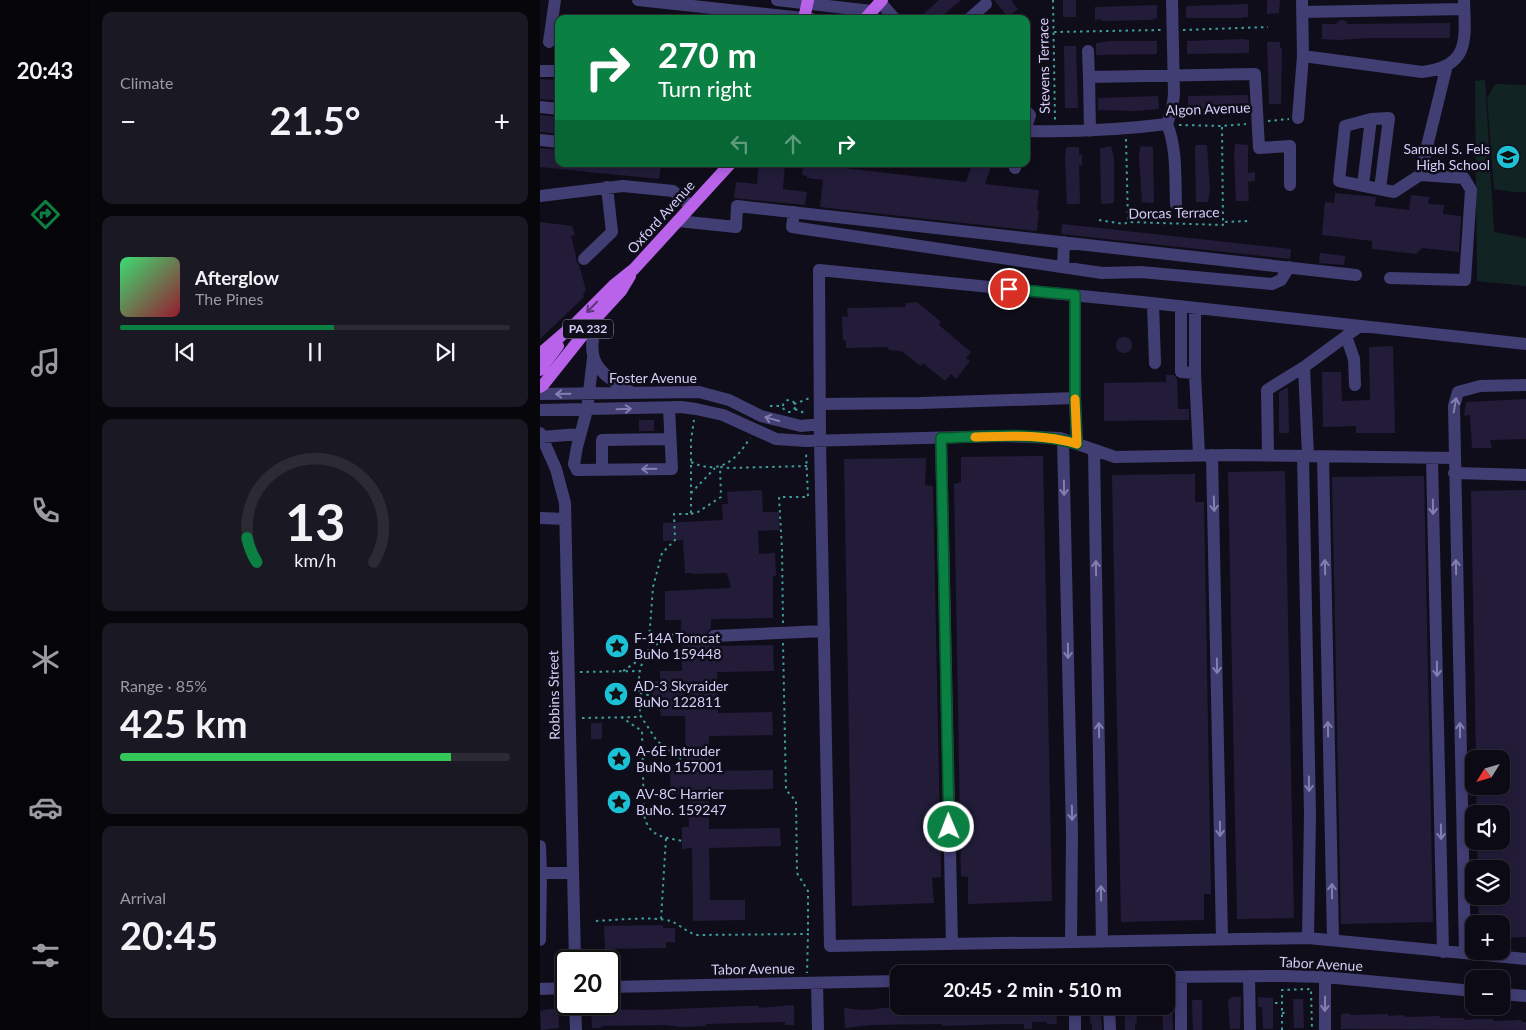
<!DOCTYPE html>
<html lang="en">
<head>
<meta charset="utf-8">
<style>
	body { margin:0; font-family:Lato,sans-serif; background:#1a1822; color:#f1f3f6; height:100vh; display:flex; flex-direction:column; font-size:19px; white-space:nowrap }
	* { box-sizing:border-box; margin:0 }
	p { font-size:16px; color:#9a9aa0 }
	.icon { flex:none; width:28px; height:28px; fill:none; stroke:currentColor; stroke-width:2; stroke-linecap:round; stroke-linejoin:round }
	.map { position:relative; flex:1; overflow:hidden }
	.side { display:flex; flex-direction:column; gap:12px; padding:12px; background:#07060b; width:450px }
	.side>* { flex:none }
	.hud { position:absolute; left:15px; top:15px; width:475px; height:152px; border-radius:10px; box-shadow:0 2px 12px #0003,0 0 0 1px #2c2b34; background:#0b8043; color:#fff; overflow:hidden }
	.needle { width:32px; rotate:233deg }
	.controls { position:absolute; left:925px; top:750px; display:grid; gap:10px }
	.controls a { display:grid; place-items:center; width:45px; height:45px; border-radius:10px; background:#0c0a14; box-shadow:0 2px 12px #0003,0 0 0 1px #2c2b34; font-size:25px }
	.speed { position:absolute; left:15px; top:950px; display:flex; gap:10px; font-size:25px; font-weight:700; text-align:center }
	.speed>* { display:grid; place-content:center; width:65px; height:65px; border-radius:50%; background:#0c0a14; box-shadow:0 2px 12px #0003,0 0 0 1px #2c2b34; line-height:1 }
	.speed .limit { border:2px solid #111; border-radius:8px; background:#fff; color:#111 }
	.pin { position:absolute; display:grid; place-items:center; width:42px; height:42px; color:#fff; margin:-21px; border:2px solid #fff; border-radius:50%; box-shadow:0 1px 5px #0007 }
	.me { position:absolute; width:55px; margin:-28px; rotate:359deg; stroke-linejoin:round; filter:drop-shadow(0 0 4px #0008) }
	.turn { display:flex; align-items:center; gap:18px; height:105px; padding:0 20px; font-size:22px }
	.turn .icon { width:65px; height:65px; stroke-width:2.5 }
	.turn b { display:block; font-size:35px; line-height:42px }
	.lanes { display:flex; align-items:center; height:48px; padding:0 20px; background:#0003; justify-content:center; gap:25px; direction:ltr }
	.lanes .off { opacity:.35 }
	.big { font-size:38px; font-weight:700; line-height:1.1 }
	.side .widget { flex:1; display:flex; flex-direction:column; justify-content:center; gap:8px; min-width:0; padding:0 18px; border-radius:10px; background:#1a1822 }
	.side .dial { align-items:center; gap:0 }
	.dial svg { height:130px; overflow:visible; fill:none; stroke:#2c2b34; stroke-width:7; stroke-linecap:round; text-anchor:middle }
	.dial text { fill:#f1f3f6; stroke:none }
	.song { display:flex; align-items:center; gap:15px }
	.cover { width:60px; height:60px; border-radius:8px; background:linear-gradient(135deg,hsl(140 70% 55%),hsl(350 70% 35%)) }
	.played { height:5px; border-radius:2px; background:linear-gradient(90deg,#0b8043 55%,#2c2b34 55%) }
	.keys { display:flex; justify-content:space-around; direction:ltr }
	.heat { display:flex; justify-content:space-between; align-items:center; font-size:28px; direction:ltr }
	.charge { height:8px; border-radius:4px; background:linear-gradient(90deg,#34c759 85%,#2c2b34 0) }
	.trip { position:absolute; left:350px; top:965px; width:285px; height:50px; border-radius:10px; background:#0c0a14; box-shadow:0 2px 12px #0003,0 0 0 1px #2c2b34; font-weight:700; line-height:50px; text-align:center }
	main { display:flex; flex:1; min-height:0 }
	.dock { display:flex; flex-direction:column; width:90px; justify-content:space-around; align-items:center; background:#050408; color:#9a9aa0 }
	.dock .icon { width:35px; height:35px }
	.dock .active { color:#0b8043 }
	.dock b { font-size:22px; color:#f1f3f6 }
	.map>svg:first-child { display:block }
	.green { fill:#112423 }
	.building { fill:#221c39 }
	.lines { fill:none; stroke-linecap:round; stroke-linejoin:round }
	.path { stroke:#3c9e99; stroke-width:2; stroke-dasharray:2.5 4; stroke-linecap:butt }
	.minor { stroke:#413e73; stroke-width:12 }
	.major { stroke:#b863ea; stroke-width:12 }
	.oneway { stroke:#5c3478 }
	.oneway2 { stroke:#837faf }
	.route-casing { stroke:#07532c; stroke-width:12 }
	.route { stroke:#0b8043; stroke-width:9 }
	.slow { stroke:#f59e0b; stroke-width:9 }
	.labels { text-anchor:middle; stroke-width:5; stroke-linejoin:round; paint-order:stroke }
	.shield { fill:#100d1a; stroke:#9894b5; stroke-width:1 }
	.shield-label { font-size:12px; font-weight:bold; fill:#d3cef8 }
	.street-label { font-size:14px; fill:#d3cef8; stroke:#100d1a }
	.poi-label { font-size:14px; fill:#d3cef8; stroke:#100d1a; text-anchor:start }
</style>
</head>
<body>
<main>
<nav class="dock">
<b>20:43</b>
<svg class="icon active" aria-label="directions" viewBox="0 0 24 24"><path d="M12 3l9 9-9 9-9-9zM9 14v-3h6M13 9l2 2-2 2"/></svg>
<svg class="icon" aria-label="music" viewBox="0 0 24 24"><path d="M9 18V5l10-2v13"/><circle cx="6" cy="18" r="3"/><circle cx="16" cy="16" r="3"/></svg>
<svg class="icon" aria-label="phone" viewBox="0 0 24 24"><path d="M5 4h4l2 5-3 2q2 4 5 5l2-3 5 2v4C11 20 4 13 5 4z"/></svg>
<svg class="icon" aria-label="climate" viewBox="0 0 24 24"><path d="M12 3v18M4 7l16 10M4 17L20 7"/></svg>
<svg class="icon" aria-label="car" viewBox="0 0 24 24"><path d="M5 17H2v-5l4-1 3-4h7l3 4 3 1v5h-3M9 17h6M6 11h13"/><circle cx="7" cy="17" r="2"/><circle cx="17" cy="17" r="2"/></svg>
<svg class="icon" aria-label="filters" viewBox="0 0 24 24"><path d="M4 7h16M4 17h16"/><circle cx="9" cy="7" r="2"/><circle cx="15" cy="17" r="2"/></svg>
</nav>
<section class="side">
<div class="widget"><p>Climate</p>
<div class="heat"><a>−</a><b class="big">21.5°</b><a>+</a></div>
</div>
<div class="widget">
<div class="song"><i class="cover"></i><div><b>Afterglow</b><p>The Pines</p></div></div>
<div class="played"></div>
<div class="keys"><svg class="icon" aria-label="previous" viewBox="0 0 24 24"><path d="M18 5L8 12l10 7zM5 5v14"/></svg><svg class="icon" aria-label="pause" viewBox="0 0 24 24"><path d="M8 5v14M16 5v14"/></svg><svg class="icon" aria-label="next" viewBox="0 0 24 24"><path d="M6 5l10 7-10 7zM19 5v14"/></svg></div>
</div>
<div class="widget dial"><svg viewBox="0 0 100 80">
<path d="M14 69A42 42 0 1 1 86 69"/>
<path d="M14 69A42 42 0 0 1 8 54" stroke="#0b8043"/>
<text x="50" y="56" font-size="32" font-weight="700">13</text>
<text x="50" y="72" font-size="11">km/h</text>
</svg></div>
<div class="widget"><p>Range · 85%</p><b class="big">425 km</b><div class="charge"></div></div>
<div class="widget"><p>Arrival</p><b class="big">20:45</b></div>
</section>
<div class="map">
<svg width="986" height="1030" viewBox="0 0 986 1030">
	<rect width="100%" height="100%" fill="#100d1a"/>
	<!-- green -->
	<path class="green" d="M945,80l9,152 32,6v48l-49,-5 -2,-200z
		M955,84l31,1v107h-12l-20,-3 -7,-91z"/>
	<!-- building -->
	<path class="building" d="M399,0h22l-22,19h-12l-4,-5z
		M454,0h17l7,9 -10,8z
		M523,0h13v17h-13z
		M727,0h13l-1,13 -12,1z
		M708,4v13h-6v1h-56v-12z
		M617,5v13l-6,2 -50,1v-2l-6,1v-13z
		M800,20h4l4,4 102,-1v15h-80l-32,2 -16,-1v-15h14z
		M703,39l6,1v13l-62,1v-13z
		M570,41h47v13l-61,1v-12z
		M727,42h13v6h2l-1,56h-12z
		M524,46h12l2,62h-13z
		M0,79l19,1v21l-19,-2z
		M708,95l1,13 -61,1v-13z
		M618,96l1,13 -24,2 -37,-1v-12z
		M0,115l19,2v17l-19,-2z
		M696,144l12,1v28l7,-1v9l-7,1 1,19h-13l-2,-46 1,-10z
		M657,145h9l1,1 3,45 -2,10 -1,1h-11l-1,-55z
		M571,146l3,12v45l-11,1 -2,-1 -1,-55z
		M602,146l11,1 1,55 -2,1 -10,-1 -3,-45 1,-10z
		M528,147h9l2,1v7h3v10h-3l1,38 -2,1h-11l-2,-45 1,-11z
		M0,148l19,2v14h102l-2,15 -119,-12z
		M219,164l26,1 -2,24 24,3 -2,13 -71,-7 2,-16 21,2z
		M269,164l157,18 6,-18h20l-7,20 54,6 -2,20h2l-2,21 -217,-24 3,-27 -16,-2v-2l-5,-1 1,-10 5,1z
		M795,193l41,4 -1,9 34,4 2,-15 18,2 -1,7 16,1 -1,9 18,2 -2,36 -37,-4 -6,6 -44,-5v-8l-50,-6 3,-33 9,1z
		M0,222l32,4 3,9 -4,1 5,20v4l3,5 7,25 -3,5 1,2 -44,42z
		M522,224l229,25 -1,10 -229,-25z
		M780,253l25,3 -1,9 -25,-2z
		M377,302l24,20 -2,3 32,27 -5,6 4,3 -14,18 -5,-5 -6,7 -22,-18 -2,3 -20,-15 -12,-1 -1,-3 -42,1v-7l-3,-1 -1,-24 6,1 -1,-9 58,-1 1,-4z
		M576 345a8 8 0 1 1 16 0a8 8 0 1 1-16 0Z
		M853,346l2,87h-39v-7l-33,1 -1,-55h19l1,29 28,-1 -1,-53z
		M626,375h8l3,4 1,30h11v11l-85,1v-38l62,-1z
		M746,388h2l1,45h-10v-41z
		M986,399v40l-36,1 2,8h-20l-2,-33 -6,1 2,-14z
		M99,420h15v11h-15z
		M503,456l9,445 -84,3v-27l-7,-1 -7,-392 7,-2v-25z
		M386,458l-1,27 8,1 8,391 -9,1 2,25 -82,3 -8,-447z
		M745,471l9,447 -57,1 -9,-447z
		M655,474v28h9l7,392h-7v26l-83,2 -9,-447z
		M884,476l9,446 -92,2 -9,-447z
		M222,490l1,22h16v18l-21,1 1,23 16,-1 1,23h-3v42l-62,1v10l-4,3 -1,4 5,10 62,-1 1,26 -57,1 1,41 54,-1 1,23 -64,1v35l64,-1v19l-64,1v39l71,-1 1,18 -72,2 1,52h35v20l-52,1 -1,-73 -10,1v-22h7v-33h-18l-1,-24 16,-1 -1,-53h-24l-1,-9h-8v-26h8v-10h22l-1,-51h-16v-29l66,-3 -4,-15 -35,1 -1,-1h-6l-2,-33 -20,1v-18l60,-3 -1,-16h6l-1,-12z
		M986,490v447l-25,1v-14h-22l-1,-28h23v-27h-23l-1,-28h24v-27h-24l-1,-28h25v-27h-25l-5,-268z
		M51,723h11v16h-11z
		M123,925v3h12v14h-9v6l-61,1 -1,-23z
		M691,997h10l-1,32h-10l-2,-30h3z
		M718,997l15,1v31h-10l-1,-22h-4z
		M753,999h10l1,29h-10z
		M652,1000h10v30h-9z
		M254,1005v20h-9v-3l-79,2v2l-25,1 -15,-2 -65,1v2h-9l-1,-19 58,1 98,-4h12v2z
		M452,1006h64l1,18h-10v-2h-15v7h-8v-5h-19l-63,2v-2l-72,1 -25,3 -1,-20 18,2 17,-1v-1z
		M550,1006h11l1,24h-10v-6l-2,-1z
		M585,1006h11l1,17h-2v7h-10z
		M622,1006h10l1,24h-10z
		M9,1009h9l1,19 -18,2 -1,-19z
		M810,1013v2l38,-1v2l14,-1 5,2 33,-1v2h24v2l14,-1h15v2l29,-1v2h4v8l-185,-1v-15z"/>
	<g class="lines">
		<!-- path -->
		<path class="path" d="M513,0l2,120
			M643,30l85,-3
			M514,32l107,-2
			M728,121l21,-2
			M639,125l43,1 24,-2
			M682,127l1,95
			M586,139l2,83
			M559,220l25,4 4,-2 95,3v-3l27,-1
			M243 406a6 6 0 1 1 12 0a6 6 0 1 1-12 0Z
			M254,404l16,-6
			M230,406h12
			M255,409l12,5
			M151,462c28,13 44,0 59,-24
			M151,493l24,-25
			M151,514l7,-2 23,-15 -1,-30 9,1 78,-2
			M243,623l-1,-74 -3,-52h29l-2,-45
			M141,633l-14,3 -11,9 -8,9 -7,12 -2,9 1,40 17,26 28,21
			M243,643l3,147 10,11 1,72 11,18v43
			M83,671l25,-17 5,-67 9,-34 13,-13 -1,-26h17v-74l3,-20
			M40,672l60,-1
			M100,693l12,3
			M81,717l21,14 2,84c5,22 19,22 38,26
			M42,718l59,-1
			M121,919l5,-81
			M56,921c18,-1 59,-5 74,0 10,3 17,12 27,14l111,-1 -1,39
			M735,1003h7
			M742,1013h6
			M742,1030v-40l29,-1 1,41"/>
		<!-- minor -->
		<path class="minor" d="M98,0l174,19
			M237,0l94,11
			M340,2l15,17
			M763,12l161,-3
			M429,19l17,-15
			M9,42l6,-42
			M548,51l1,26
			M763,56l119,16c49,-5 43,-34 42,-72
			M0,71h19
			M0,107l19,2
			M486,111l4,4 -4,12
			M758,118l5,-62 -1,-56
			M831,119l18,-1 -9,71
			M627,124l5,-15 2,-14 -2,-95
			M627,124c10,24 8,54 9,80
			M486,131c47,1 94,-1 141,-7
			M550,131l-1,-54 166,-3 4,74 31,-2v39
			M0,140l19,2
			M475,168l1,-4
			M823,185l8,-66 -26,7 -6,55 55,11 26,-17 27,-110
			M0,196l83,-10 50,5 18,15
			M254,212l-2,15 310,46 39,-1 131,12 9,-4 8,-13
			M138,221l58,6 1,-21 619,69
			M44,259l28,-27 -5,-45
			M523,267l1,-25
			M850,278l75,2 6,-90 -7,-12 -44,-3
			M535,295v103l2,46
			M613,303l2,60
			M641,306v66l14,1 4,82
			M58,317c-14,43 -3,54 34,76
			M806,336l8,23 1,26
			M986,344l-384,-42 -323,-32 1,171 10,505 478,-8 218,21
			M53,358l-6,52 -10,37 -3,17 3,6 95,-1 -3,-61
			M764,367l4,89
			M655,373v-65
			M0,394l159,-2 30,8 32,16 40,10 19,-2
			M280,404l100,-1 155,-5
			M0,410l141,-3 15,2 27,6 53,24 30,2 195,-5 59,2 55,19 115,-2 224,3
			M0,433l16,36 9,34 10,458
			M1,437l39,-3
			M401,438l11,506
			M523,439l9,395 -1,108
			M554,450l8,491
			M672,455l10,484
			M728,455l-1,-65 37,-23 56,-41
			M763,456l7,358 -2,124
			M783,456l10,484
			M892,458l11,494
			M62,469v-29l68,-1
			M914,473l72,2
			M0,518l25,1
			M174,636l110,-5
			M0,846l1,27
			M0,940l1,-67h31
			M925,953l-11,-547 4,-14 22,-6 46,-1
			M709,976l1,54
			M626,977l118,-1 41,1 149,14
			M641,977v53
			M277,983l1,47
			M69,987l290,-6
			M0,989l26,-1
			M961,994l25,2
			M35,1004l1,26
			M535,1006v24
			M569,1006l1,24
			M785,1030v-53"/>
		<!-- major -->
		<path class="major" d="M264,19l4,-19
			M325,19l17,-19
			M0,354l37,-32 37,-37 20,-16 96,-105
			M0,370l18,-24
			M0,387l3,-2 55,-69 23,-25 9,-15"/>
	</g>
	<!-- one-way arrows -->
	<defs><path id="oneway-shaft" d="M-6 0H5M1.5-3L5.5 0L1.5 3" fill="none" stroke-width="1.6" stroke-linecap="round" stroke-linejoin="round" transform="scale(1.25)"/></defs>
	<use class="oneway" href="#oneway-shaft" transform="translate(52 307) rotate(134)"/>
	<g class="oneway2">
		<use href="#oneway-shaft" transform="translate(23 394) rotate(179)"/>
		<use href="#oneway-shaft" transform="translate(915 405) rotate(-80)"/>
		<use href="#oneway-shaft" transform="translate(84 409) rotate(-2)"/>
		<use href="#oneway-shaft" transform="translate(232 419) rotate(-165)"/>
		<use href="#oneway-shaft" transform="translate(109 469) rotate(179)"/>
		<use href="#oneway-shaft" transform="translate(524 488) rotate(89)"/>
		<use href="#oneway-shaft" transform="translate(674 504) rotate(88)"/>
		<use href="#oneway-shaft" transform="translate(893 507) rotate(89)"/>
		<use href="#oneway-shaft" transform="translate(785 567) rotate(-91)"/>
		<use href="#oneway-shaft" transform="translate(916 567) rotate(-91)"/>
		<use href="#oneway-shaft" transform="translate(556 568) rotate(-91)"/>
		<use href="#oneway-shaft" transform="translate(528 651) rotate(89)"/>
		<use href="#oneway-shaft" transform="translate(677 666) rotate(89)"/>
		<use href="#oneway-shaft" transform="translate(897 669) rotate(89)"/>
		<use href="#oneway-shaft" transform="translate(788 729) rotate(-91)"/>
		<use href="#oneway-shaft" transform="translate(559 730) rotate(-91)"/>
		<use href="#oneway-shaft" transform="translate(920 730) rotate(-91)"/>
		<use href="#oneway-shaft" transform="translate(769 784) rotate(89)"/>
		<use href="#oneway-shaft" transform="translate(532 813) rotate(89)"/>
		<use href="#oneway-shaft" transform="translate(680 829) rotate(89)"/>
		<use href="#oneway-shaft" transform="translate(901 832) rotate(89)"/>
		<use href="#oneway-shaft" transform="translate(792 891) rotate(-91)"/>
		<use href="#oneway-shaft" transform="translate(561 893) rotate(-91)"/>
		<use href="#oneway-shaft" transform="translate(785 1004) rotate(91)"/>
	</g>
	<g class="lines">
		<!-- route casing -->
		<g class="route-casing">
			<path id="route" d="M409,827l-8,-389c43,-1 95,-7 136,6l-2,-46v-103l-66,-6"/>
		</g>
		<!-- route -->
		<use href="#route" class="route"/>
		<!-- slow -->
		<path class="slow" d="M435,437c34,-1 70,-3 102,7l-2,-45"/>
	</g>
	<!-- icons -->
	<defs>
		<g id="school-disc" transform="scale(1.25)"><circle r="9.5" fill="#1dc1d5" stroke="#100d1a"/><path d="M0-5L7-2L0 1L-7-2ZM-4 1L0 2.5L4 1V4Q0 6-4 4Z" fill="#111"/></g>
		<g id="sight-disc" transform="scale(1.25)"><circle r="9.5" fill="#1dc1d5" stroke="#100d1a"/><path d="M0-6L1.8-2.2L6-1.7L2.9 1.2L3.7 5.4L0 3.3L-3.7 5.4L-2.9 1.2L-6-1.7L-1.8-2.2Z" fill="#111"/></g>
	</defs>
	<g fill-rule="evenodd">
		<use href="#school-disc" x="968" y="157"/>
		<use href="#sight-disc" x="77" y="646"/>
		<use href="#sight-disc" x="76" y="694"/>
		<use href="#sight-disc" x="79" y="759"/>
		<use href="#sight-disc" x="79" y="802"/>
	</g>
	<g class="labels">
		<!-- shield labels -->
		<rect class="shield" x="23" y="319.5" width="50" height="19" rx="4"/>
		<g class="shield-label">
			<text x="48" y="333">PA 232</text>
		</g>
		<!-- street labels -->
		<g class="street-label">
			<text transform="translate(504 66) rotate(-91)" y="5">Stevens Terrace</text>
			<text transform="translate(668 109) rotate(-2)" y="5">Algon Avenue</text>
			<text transform="translate(634 213) rotate(-1)" y="5">Dorcas Terrace</text>
			<text transform="translate(121 217) rotate(-48)" y="5">Oxford Avenue</text>
			<text x="113" y="383">Foster Avenue</text>
			<text transform="translate(14 695) rotate(-91)" y="5">Robbins Street</text>
			<text transform="translate(781 964) rotate(3)" y="5">Tabor Avenue</text>
			<text transform="translate(213 969) rotate(-1)" y="5">Tabor Avenue</text>
		</g>
		<!-- poi labels -->
		<g class="poi-label">
			<text x="950" y="154" text-anchor="end">Samuel S. Fels<tspan x="950" dy="16">High School</tspan></text>
			<text x="94" y="643">F-14A Tomcat<tspan x="94" dy="16">BuNo 159448</tspan></text>
			<text x="94" y="691">AD-3 Skyraider<tspan x="94" dy="16">BuNo 122811</tspan></text>
			<text x="96" y="756">A-6E Intruder<tspan x="96" dy="16">BuNo 157001</tspan></text>
			<text x="96" y="799">AV-8C Harrier<tspan x="96" dy="16">BuNo. 159247</tspan></text>
		</g>
	</g>
</svg>
<div class="controls">
<a><svg class="needle" viewBox="-14 -14 28 28"><path d="M0-13l5 13h-10z" fill="#e53935"/><path d="M0 13l5-13h-10z" fill="#9a9aa0"/></svg></a>
<a><svg class="icon" aria-label="sound" viewBox="0 0 24 24"><path d="M4 9h4l5-4v14l-5-4H4zM17 9q2 3 0 6"/></svg></a>
<a><svg class="icon" aria-label="layers" viewBox="0 0 24 24"><path d="M12 4l9 5-9 5-9-5zM3 14l9 5 9-5"/></svg></a>
<a>+</a>
<a>−</a>
</div>
<div class="speed"><div class="limit">20</div></div>
<div class="pin" style="left:469px;top:289px;background:#d93025"><svg class="icon" aria-label="arrive" viewBox="0 0 24 24"><path d="M6 21V4h12l-3 4 3 4H6"/></svg></div>
<svg class="me" style="left:409px;top:827px" viewBox="-20 -20 40 40"><circle r="17" fill="#0b8043" stroke="#fff" stroke-width="3"/><path d="M0-11L8 9 0 5-8 9z" fill="#fff"/></svg>
<div class="trip">20:45 · 2 min · 510 m</div>
<div class="hud">
<div class="turn"><svg class="icon" aria-label="right" viewBox="0 0 24 24"><path d="M7 20v-9h11M14 6l5 5-5 5"/></svg><div><b>270 m</b>Turn right</div></div>
<div class="lanes"><svg class="icon off" aria-label="left" viewBox="0 0 24 24"><path d="M17 20v-9H6M10 6l-5 5 5 5"/></svg><svg class="icon off" aria-label="ahead" viewBox="0 0 24 24"><path d="M12 20V5M6 11l6-6 6 6"/></svg><svg class="icon" aria-label="right" viewBox="0 0 24 24"><path d="M7 20v-9h11M14 6l5 5-5 5"/></svg></div>
</div>
</div>
</main>
</body>
</html>
